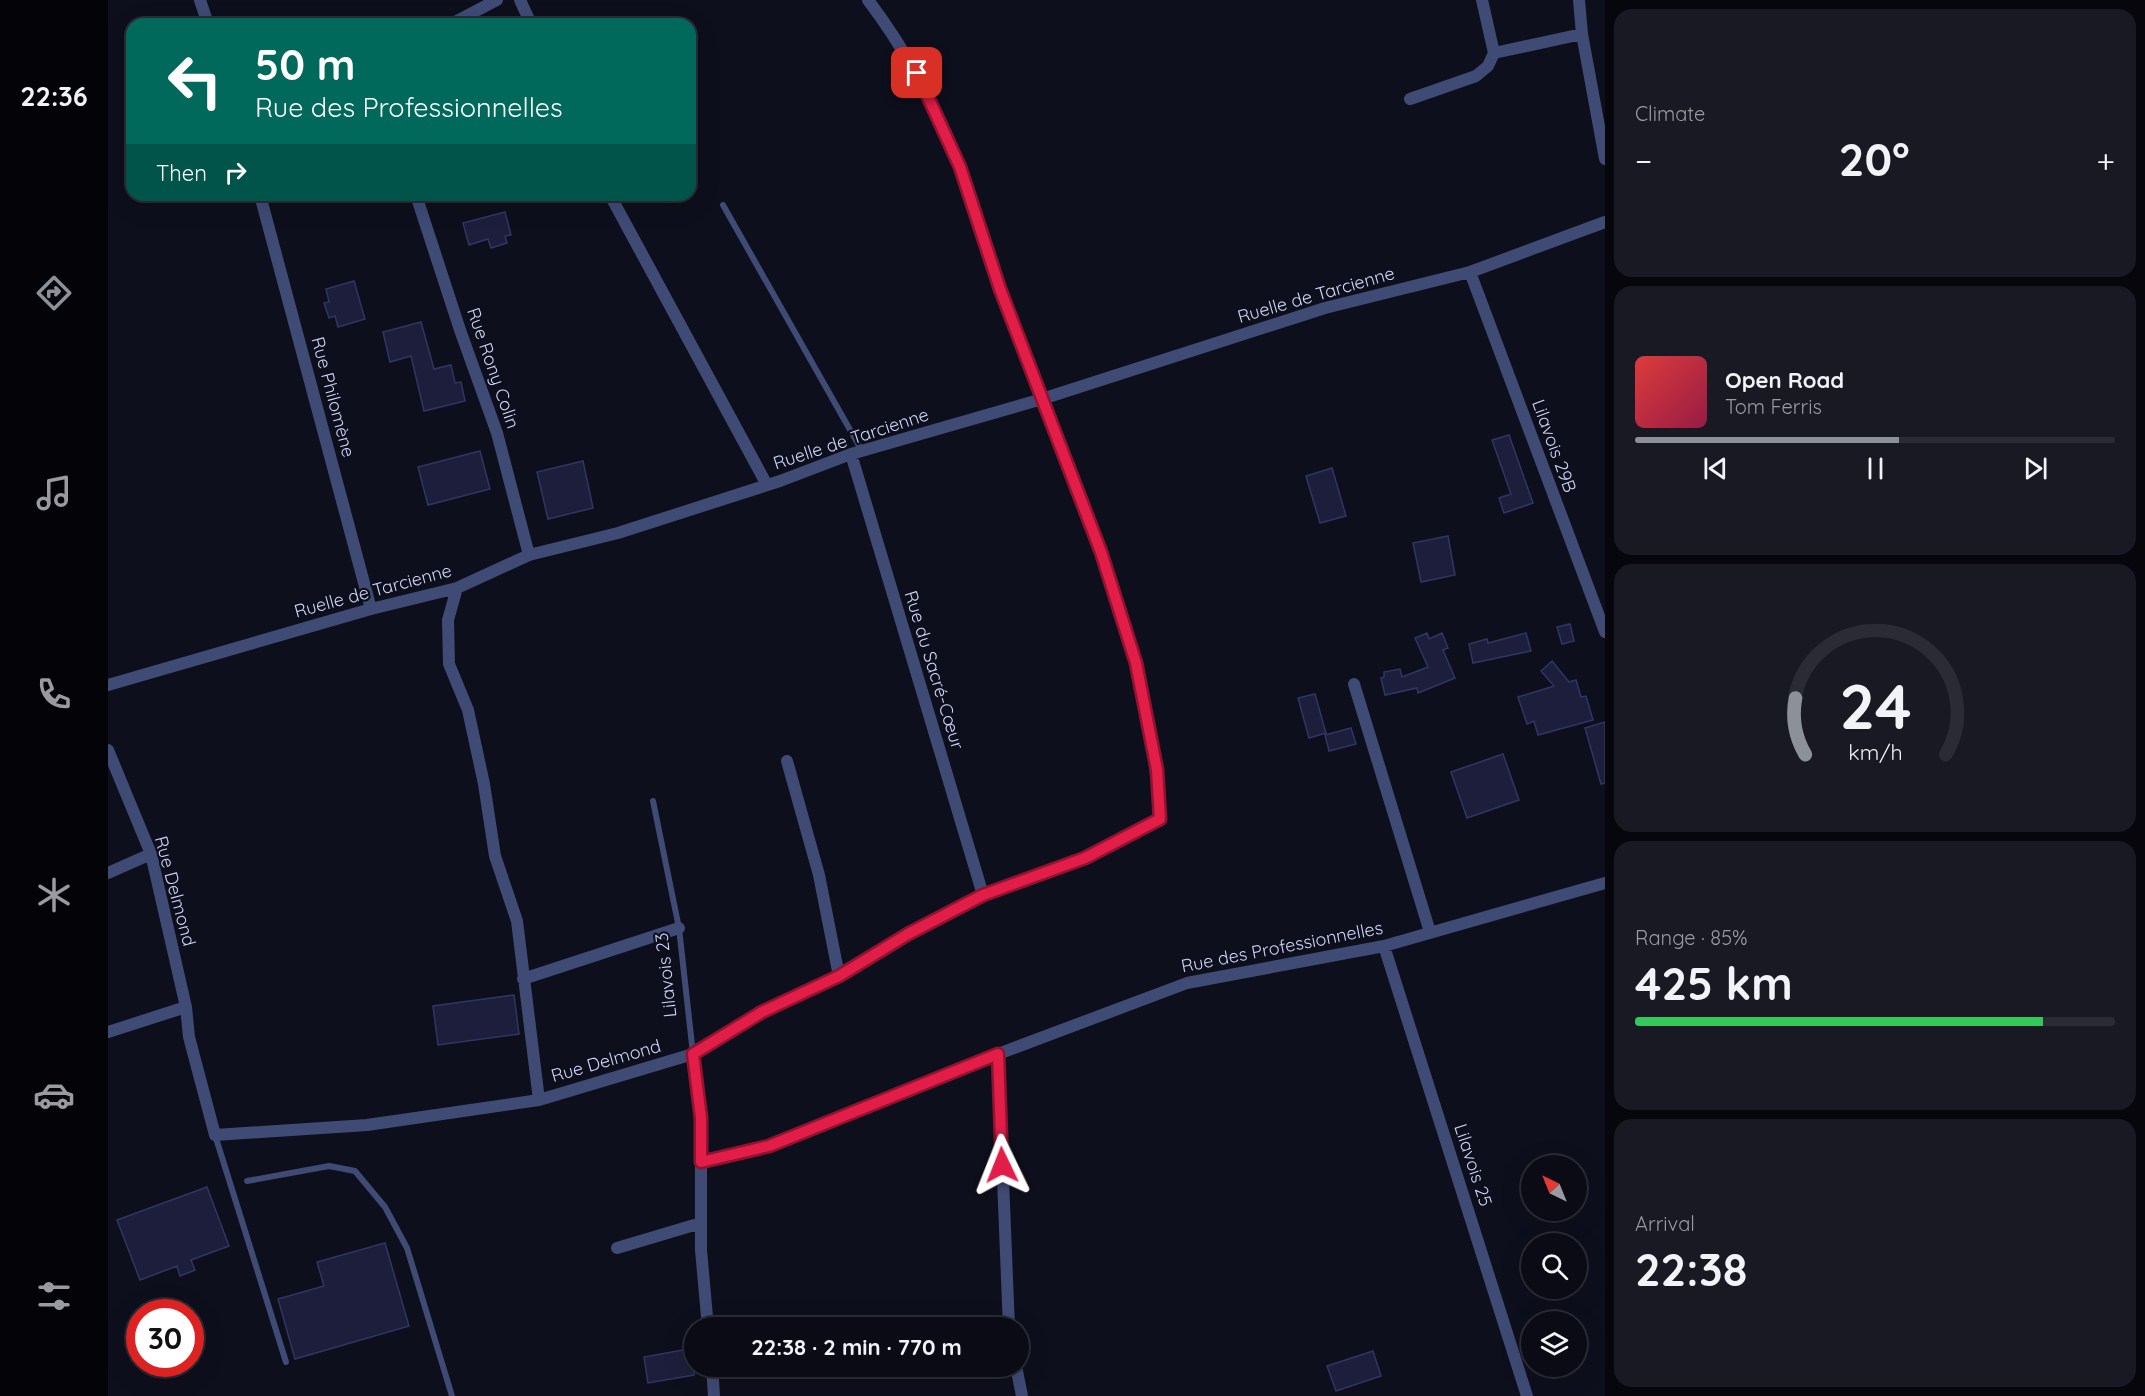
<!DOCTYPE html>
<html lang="en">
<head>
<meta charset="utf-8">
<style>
	body { margin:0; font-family:Quicksand,sans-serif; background:#181922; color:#f1f3f6; height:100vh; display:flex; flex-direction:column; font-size:22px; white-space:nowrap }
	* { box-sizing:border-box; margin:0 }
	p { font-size:20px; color:#999ba0 }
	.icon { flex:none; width:33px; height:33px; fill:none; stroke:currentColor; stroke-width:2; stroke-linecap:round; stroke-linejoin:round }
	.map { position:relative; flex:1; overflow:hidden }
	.side { display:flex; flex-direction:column; gap:9px; padding:9px; background:#06060c; width:540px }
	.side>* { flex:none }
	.top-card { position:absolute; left:18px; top:18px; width:570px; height:183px; border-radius:18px; box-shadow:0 6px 24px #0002,0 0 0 2px #2a2b34; background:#00695c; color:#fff; overflow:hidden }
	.needle { width:39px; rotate:317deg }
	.tools { position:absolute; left:1413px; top:1155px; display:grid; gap:12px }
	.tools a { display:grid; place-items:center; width:66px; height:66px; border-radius:50%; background:#0a0b15; box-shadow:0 6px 24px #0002,0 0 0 2px #2a2b34; font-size:30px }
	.speed { position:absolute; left:18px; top:1299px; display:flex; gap:12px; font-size:30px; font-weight:700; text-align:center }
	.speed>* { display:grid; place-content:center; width:78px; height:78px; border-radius:50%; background:#0a0b15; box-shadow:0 6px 24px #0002,0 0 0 2px #2a2b34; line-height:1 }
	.speed .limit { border:9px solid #d22; background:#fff; color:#111 }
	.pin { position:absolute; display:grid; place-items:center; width:51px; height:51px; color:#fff; margin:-26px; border-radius:12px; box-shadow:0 3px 9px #0006 }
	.me { position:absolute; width:66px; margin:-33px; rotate:358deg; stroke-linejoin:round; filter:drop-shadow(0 0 4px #0008) }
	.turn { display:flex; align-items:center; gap:21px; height:126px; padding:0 30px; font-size:27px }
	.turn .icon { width:78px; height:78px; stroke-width:2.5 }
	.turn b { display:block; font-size:42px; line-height:51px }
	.then { display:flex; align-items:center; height:57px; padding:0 30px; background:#0003; gap:12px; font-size:22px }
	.big { font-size:45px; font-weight:800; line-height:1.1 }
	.side .card { flex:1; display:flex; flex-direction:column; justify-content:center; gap:9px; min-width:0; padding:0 21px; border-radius:18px; background:#181922 }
	.side .dial { align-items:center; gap:0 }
	.dial svg { height:156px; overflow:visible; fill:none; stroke:#2a2b34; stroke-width:7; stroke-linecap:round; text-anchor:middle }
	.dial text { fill:#f1f3f6; stroke:none }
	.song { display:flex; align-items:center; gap:18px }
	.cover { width:72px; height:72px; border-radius:9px; background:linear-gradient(135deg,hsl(0 70% 55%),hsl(340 70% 35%)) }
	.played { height:6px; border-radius:3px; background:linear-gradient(90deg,#8c9099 55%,#2a2b34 55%) }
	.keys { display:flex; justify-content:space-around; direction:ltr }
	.heat { display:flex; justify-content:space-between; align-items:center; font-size:33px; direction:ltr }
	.charge { height:9px; border-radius:4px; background:linear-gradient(90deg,#34c759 85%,#2a2b34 0) }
	.trip { position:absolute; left:576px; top:1317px; width:345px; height:60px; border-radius:30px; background:#0a0b15; box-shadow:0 6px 24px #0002,0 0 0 2px #2a2b34; font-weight:800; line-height:60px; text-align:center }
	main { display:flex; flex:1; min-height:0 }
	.tab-bar { display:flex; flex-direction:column; width:108px; justify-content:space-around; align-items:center; background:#040408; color:#999ba0 }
	.tab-bar .icon { width:42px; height:42px }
	.tab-bar .selected { color:#8c9099 }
	.tab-bar b { font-size:27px; color:#f1f3f6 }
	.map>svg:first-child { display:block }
	.building { fill:#1c1e3b; stroke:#313564; stroke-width:1.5 }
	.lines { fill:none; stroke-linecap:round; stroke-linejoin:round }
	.service { stroke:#3f4b75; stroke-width:6 }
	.minor { stroke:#3f4b75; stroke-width:12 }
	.route-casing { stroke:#92132f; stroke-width:15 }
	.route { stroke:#e11d48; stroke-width:10 }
	.labels { text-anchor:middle; stroke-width:4.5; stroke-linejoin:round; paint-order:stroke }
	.street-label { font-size:18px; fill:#cfd5f9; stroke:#0e0f1c }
</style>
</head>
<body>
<main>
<nav class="tab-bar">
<b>22:36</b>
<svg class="icon selected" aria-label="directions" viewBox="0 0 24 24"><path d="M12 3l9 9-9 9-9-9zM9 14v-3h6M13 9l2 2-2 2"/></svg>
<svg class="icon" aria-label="music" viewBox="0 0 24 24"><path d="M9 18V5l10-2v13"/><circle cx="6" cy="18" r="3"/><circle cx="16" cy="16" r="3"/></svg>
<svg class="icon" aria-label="phone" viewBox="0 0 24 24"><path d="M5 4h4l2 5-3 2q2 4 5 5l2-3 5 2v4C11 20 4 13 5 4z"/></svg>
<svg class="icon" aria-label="climate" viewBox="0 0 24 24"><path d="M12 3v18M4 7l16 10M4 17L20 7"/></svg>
<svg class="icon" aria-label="car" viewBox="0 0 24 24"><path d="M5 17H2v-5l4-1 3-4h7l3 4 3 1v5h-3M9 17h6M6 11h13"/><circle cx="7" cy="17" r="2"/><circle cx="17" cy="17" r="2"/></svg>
<svg class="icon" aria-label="filters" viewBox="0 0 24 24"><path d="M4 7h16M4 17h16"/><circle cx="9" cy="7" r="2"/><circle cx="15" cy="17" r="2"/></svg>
</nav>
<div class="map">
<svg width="1497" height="1396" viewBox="0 0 1497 1396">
	<rect width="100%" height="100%" fill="#0e0f1c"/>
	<!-- building -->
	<path class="building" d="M397,212l6,23 -6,1 2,7 -16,5 -3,-9 -19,6 -6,-22z
		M246,281l11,38 -27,8 -3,-11 -6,2 -5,-15 5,-1 -3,-13z
		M313,322l13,47 17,-4 4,18 6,-1 4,19 -41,10 -13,-55 -21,6 -7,-30z
		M1401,435l24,68 -29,10 -5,-15 12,-4 -19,-54z
		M372,451l10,38 -62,16 -10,-38z
		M475,461l10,47 -45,11 -11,-47z
		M1224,468l14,48 -26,7 -14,-47z
		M1340,536l7,39 -34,7 -8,-39z
		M1462,624l4,17 -12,3 -5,-17z
		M1319,633l2,6 13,-6 6,15 -5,2 12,28 -37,15 -1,-5 -32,7 -4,-17 3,-1v-5l16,-3 2,8 26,-10 -13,-29z
		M1418,633l5,18 -58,12 -4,-19 18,-5 1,4z
		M1444,661l17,21 7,-2 5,17 5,-1 7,24 -55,15 -4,-14 -7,3 -9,-27 36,-11 -13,-15z
		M1207,694l11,39 -17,5 -11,-40z
		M1497,722v61l-4,1 -16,-56z
		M1243,728l5,16 -27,7 -4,-16z
		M1395,754l16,46 -52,18 -16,-46z
		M406,995l5,39 -81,11 -5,-39z
		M99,1187l22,59 -38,14 4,10 -15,6 -3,-10 -37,14 -23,-60z
		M277,1243l24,83 -114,33 -17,-60 46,-13 -7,-24z
		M586,1348v27l-46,8 -4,-26z
		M1265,1351l8,25 -45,15 -9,-25z"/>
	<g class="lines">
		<!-- service -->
		<path class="service" d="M615,205l139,246
			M545,801l26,127 14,126
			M107,1135l71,227
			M139,1181l82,-15 26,5 30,36 22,41 45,148"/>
		<!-- minor -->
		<path class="minor" d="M92,0l8,24
			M412,0l11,24
			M1374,0l12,53
			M1471,0l3,34 23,125
			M343,24l46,-24
			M1302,99l66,-23 12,-10 6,-13 88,-19
			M152,195l111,414
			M308,195l44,135 37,103 32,122
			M502,195l157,290
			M1362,272l135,360
			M743,454l132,441
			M349,588l-9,32 1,44 19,46 16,74 11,72 22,65 22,179
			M1246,684l76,248
			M0,685l263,-76 86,-21 72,-33 89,-22 162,-52 71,-27 191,-55 283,-91 145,-36 135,-50
			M0,750l43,104 35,153 3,30 26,98 152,-10 172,-25 154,-46 69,-42 77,-36 69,-42 75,-39 102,-37 75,-39c-10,-179 -90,-346 -153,-511 -18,-46 -29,-95 -47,-142 -24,-59 -53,-115 -92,-166
			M679,761l32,114 20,101
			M0,873l43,-19
			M1276,946l143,450
			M415,979l156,-51
			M0,1032l78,-25
			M585,1054l8,64v132l7,78
			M890,1054l11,274
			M593,1163l68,-17 229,-92 189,-71 197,-37 221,-63
			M509,1248l84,-25
			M604,1366l2,30
			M908,1366l6,30"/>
	</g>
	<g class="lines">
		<!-- route casing -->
		<g class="route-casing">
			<path id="route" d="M809,73l43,94 40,122 101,263 35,111 21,107 3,49 -75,39 -102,37 -75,39 -69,42 -77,36 -69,42 8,64v44l68,-16 229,-92 4,111"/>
		</g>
		<!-- route -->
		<use href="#route" class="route"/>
	</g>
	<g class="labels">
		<!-- street labels -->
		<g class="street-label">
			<text transform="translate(1208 295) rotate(-16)" y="6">Ruelle de Tarcienne</text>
			<text transform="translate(385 368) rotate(71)" y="6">Rue Rony Colin</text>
			<text transform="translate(225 397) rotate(75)" y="6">Rue Philomène</text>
			<text transform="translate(743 439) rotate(-18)" y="6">Ruelle de Tarcienne</text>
			<text transform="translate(1446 446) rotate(70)" y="6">Lilavois 29B</text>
			<text transform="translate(265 591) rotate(-15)" y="6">Ruelle de Tarcienne</text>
			<text transform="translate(826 670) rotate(73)" y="6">Rue du Sacré-Cœur</text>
			<text transform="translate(67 891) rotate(75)" y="6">Rue Delmond</text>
			<text transform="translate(1174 947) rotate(-11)" y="6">Rue des Professionnelles</text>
			<text transform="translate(558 975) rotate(-96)" y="6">Lilavois 23</text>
			<text transform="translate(498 1061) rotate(-16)" y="6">Rue Delmond</text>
			<text transform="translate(1365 1165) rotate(72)" y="6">Lilavois 25</text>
		</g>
	</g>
</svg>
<div class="tools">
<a><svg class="needle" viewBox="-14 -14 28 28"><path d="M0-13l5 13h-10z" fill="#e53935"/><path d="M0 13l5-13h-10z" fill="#999ba0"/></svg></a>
<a><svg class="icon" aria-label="search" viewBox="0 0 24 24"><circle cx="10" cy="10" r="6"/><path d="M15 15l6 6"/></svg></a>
<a><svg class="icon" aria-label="layers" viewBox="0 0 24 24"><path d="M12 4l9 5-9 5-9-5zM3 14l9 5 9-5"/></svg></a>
</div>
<div class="speed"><div class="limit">30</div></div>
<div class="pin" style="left:809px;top:73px;background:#d93025"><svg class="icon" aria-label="arrive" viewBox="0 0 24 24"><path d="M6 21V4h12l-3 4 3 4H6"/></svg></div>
<svg class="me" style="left:894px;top:1165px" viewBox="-20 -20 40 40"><path d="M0-17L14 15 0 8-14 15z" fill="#e11d48" stroke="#fff" stroke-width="4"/></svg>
<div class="trip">22:38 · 2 min · 770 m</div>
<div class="top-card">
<div class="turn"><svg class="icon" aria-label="left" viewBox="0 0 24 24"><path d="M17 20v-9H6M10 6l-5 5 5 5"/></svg><div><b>50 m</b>Rue des Professionnelles</div></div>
<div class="then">Then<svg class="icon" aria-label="right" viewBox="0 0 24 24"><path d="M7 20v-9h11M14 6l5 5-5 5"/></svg></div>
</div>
</div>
<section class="side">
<div class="card"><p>Climate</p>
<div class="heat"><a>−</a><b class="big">20°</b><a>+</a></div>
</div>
<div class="card">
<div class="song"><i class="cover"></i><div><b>Open Road</b><p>Tom Ferris</p></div></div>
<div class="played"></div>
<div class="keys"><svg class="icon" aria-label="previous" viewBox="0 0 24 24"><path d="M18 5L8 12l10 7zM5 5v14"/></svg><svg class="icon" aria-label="pause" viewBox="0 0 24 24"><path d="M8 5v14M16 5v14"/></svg><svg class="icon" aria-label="next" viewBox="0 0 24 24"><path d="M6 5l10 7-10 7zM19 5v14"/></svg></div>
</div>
<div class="card dial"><svg viewBox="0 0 100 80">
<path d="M14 69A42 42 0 1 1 86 69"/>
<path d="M14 69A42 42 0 0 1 9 40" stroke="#8c9099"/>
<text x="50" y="56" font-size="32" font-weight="700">24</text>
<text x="50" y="72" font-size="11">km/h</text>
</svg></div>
<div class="card"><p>Range · 85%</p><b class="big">425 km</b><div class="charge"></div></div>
<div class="card"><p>Arrival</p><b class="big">22:38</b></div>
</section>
</main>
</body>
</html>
